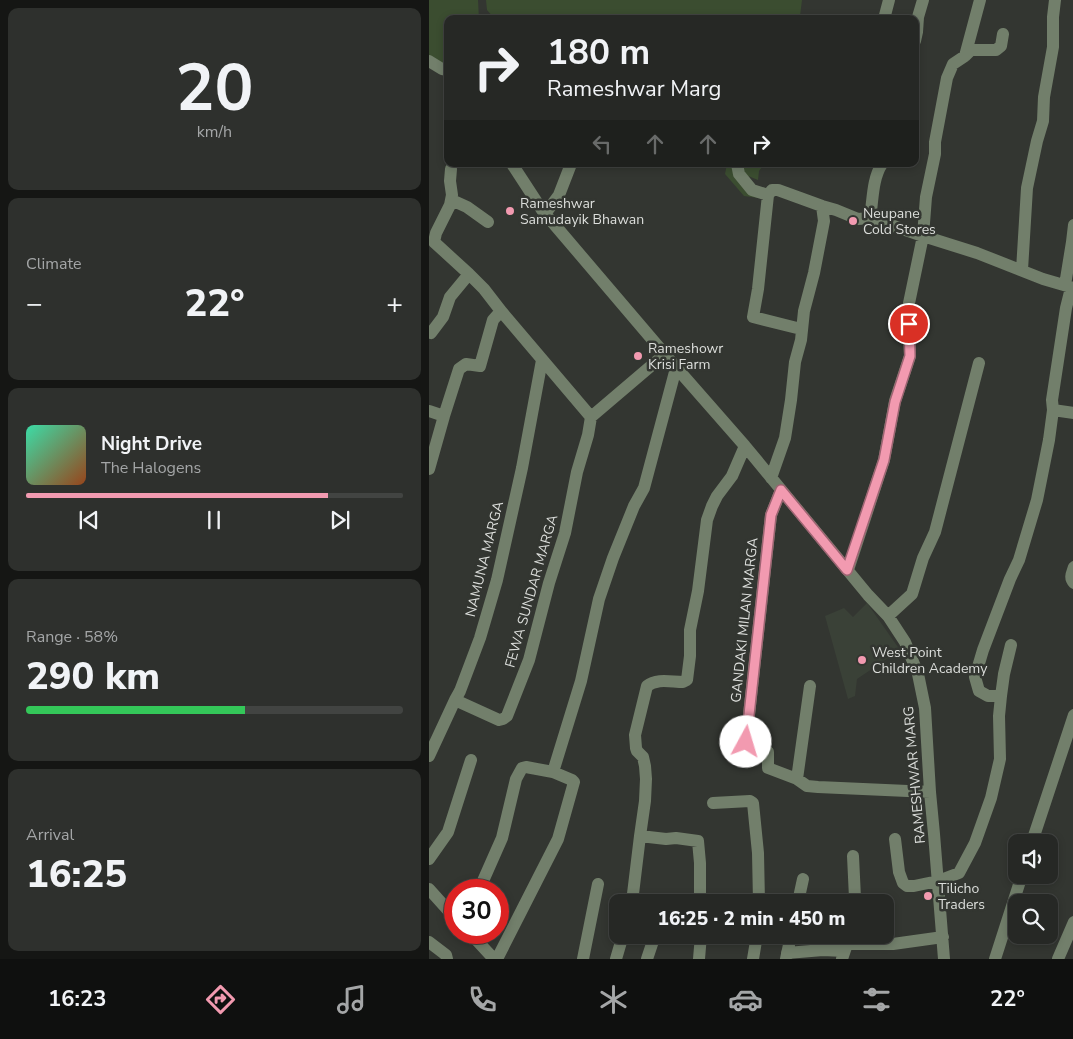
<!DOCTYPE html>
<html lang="en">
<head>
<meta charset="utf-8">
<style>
	body { margin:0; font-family:"Nunito Sans",sans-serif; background:#2e302d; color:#f1f3f6; height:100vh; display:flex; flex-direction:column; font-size:19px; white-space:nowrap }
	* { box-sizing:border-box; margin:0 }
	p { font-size:16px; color:#a4a6a7 }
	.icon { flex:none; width:28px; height:28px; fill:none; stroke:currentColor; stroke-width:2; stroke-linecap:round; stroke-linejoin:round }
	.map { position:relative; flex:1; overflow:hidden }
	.panel { display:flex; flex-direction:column; gap:8px; padding:8px; background:#151614; width:429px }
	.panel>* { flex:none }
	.banner { position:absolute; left:15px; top:15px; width:475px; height:152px; border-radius:10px; box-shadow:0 2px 8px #0003,0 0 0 1px #424442; background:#262825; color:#f1f3f6; overflow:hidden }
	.controls { position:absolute; left:579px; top:834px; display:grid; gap:10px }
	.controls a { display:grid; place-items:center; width:50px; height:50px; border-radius:10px; background:#262825; box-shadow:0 2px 8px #0003,0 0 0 1px #424442; font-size:25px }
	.speed { position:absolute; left:15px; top:879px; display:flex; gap:10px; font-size:25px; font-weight:700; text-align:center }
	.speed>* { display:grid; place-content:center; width:65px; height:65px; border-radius:50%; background:#262825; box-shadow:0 2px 8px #0003,0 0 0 1px #424442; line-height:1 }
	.speed .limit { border:8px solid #d22; background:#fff; color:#111 }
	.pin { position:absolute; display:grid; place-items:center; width:42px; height:42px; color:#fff; margin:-21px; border:2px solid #fff; border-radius:50%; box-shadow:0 1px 5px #0007 }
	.me { position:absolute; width:55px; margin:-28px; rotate:6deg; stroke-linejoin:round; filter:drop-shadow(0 0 4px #0008) }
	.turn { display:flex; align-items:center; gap:18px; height:105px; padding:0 20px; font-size:22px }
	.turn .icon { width:65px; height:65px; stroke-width:2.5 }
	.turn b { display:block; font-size:35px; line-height:42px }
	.lanes { display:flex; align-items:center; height:48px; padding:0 20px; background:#0003; justify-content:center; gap:25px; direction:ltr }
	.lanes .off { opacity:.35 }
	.big { font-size:38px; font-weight:800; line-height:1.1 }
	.panel .tile { flex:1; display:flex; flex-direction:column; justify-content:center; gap:8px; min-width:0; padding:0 18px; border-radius:10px; background:#2e302d }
	.panel .dial { align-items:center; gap:0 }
	.dial b { font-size:65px; line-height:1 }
	.song { display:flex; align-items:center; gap:15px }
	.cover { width:60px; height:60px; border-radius:8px; background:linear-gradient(135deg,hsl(160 70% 55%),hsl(20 70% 35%)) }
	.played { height:5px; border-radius:2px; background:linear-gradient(90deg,#f29ab0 80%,#424442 80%) }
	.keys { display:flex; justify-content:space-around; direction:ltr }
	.heat { display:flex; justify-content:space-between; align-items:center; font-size:28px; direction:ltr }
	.charge { height:8px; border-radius:4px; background:linear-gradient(90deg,#34c759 58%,#424442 0) }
	.trip { position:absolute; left:180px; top:894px; width:285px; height:50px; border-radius:10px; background:#262825; box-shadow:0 2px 8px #0003,0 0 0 1px #424442; font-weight:800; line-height:50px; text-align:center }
	.menu { display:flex; height:80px; justify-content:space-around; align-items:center; background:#0f100f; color:#a4a6a7 }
	.menu .icon { width:35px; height:35px }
	.menu .selected { color:#f29ab0 }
	.menu b { font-size:22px; color:#f1f3f6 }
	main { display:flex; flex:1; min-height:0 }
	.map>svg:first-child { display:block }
	.built { fill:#3a4137 }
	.green { fill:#3b4d30 }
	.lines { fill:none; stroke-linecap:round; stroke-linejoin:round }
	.minor { stroke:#727f6b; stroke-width:12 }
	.route-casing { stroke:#9d6472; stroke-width:12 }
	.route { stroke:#f29ab0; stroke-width:9 }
	.poi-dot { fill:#f29ab0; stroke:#333631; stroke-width:2 }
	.labels { text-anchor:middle; stroke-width:5; stroke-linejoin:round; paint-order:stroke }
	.poi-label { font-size:14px; fill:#dcdedb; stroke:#333631; text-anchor:start }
	.street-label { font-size:14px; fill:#dcdedb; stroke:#333631 }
</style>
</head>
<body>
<main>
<section class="panel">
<div class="tile dial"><b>20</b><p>km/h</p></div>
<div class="tile"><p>Climate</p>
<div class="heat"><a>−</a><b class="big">22°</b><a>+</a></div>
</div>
<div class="tile">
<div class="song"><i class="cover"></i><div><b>Night Drive</b><p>The Halogens</p></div></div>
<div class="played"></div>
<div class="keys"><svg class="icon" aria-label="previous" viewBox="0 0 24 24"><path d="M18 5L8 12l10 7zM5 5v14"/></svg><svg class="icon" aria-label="pause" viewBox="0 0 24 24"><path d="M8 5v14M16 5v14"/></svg><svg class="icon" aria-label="next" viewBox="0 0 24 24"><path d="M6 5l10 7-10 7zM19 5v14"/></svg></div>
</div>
<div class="tile"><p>Range · 58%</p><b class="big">290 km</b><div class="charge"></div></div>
<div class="tile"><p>Arrival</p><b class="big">16:25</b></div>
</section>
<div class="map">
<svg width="645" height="959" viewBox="0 0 645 959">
	<rect width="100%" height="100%" fill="#333631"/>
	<!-- built -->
	<path class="built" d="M438,603l33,47 -43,29 -2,17 -7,3 -23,-83 19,-8 9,9z"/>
	<!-- green -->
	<path class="green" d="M0,0h49l1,19h-31v46l-19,-7z
		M57,0h316l-2,16v3h-305l-8,-9z
		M298,164h8l30,35 -21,-3 -19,-22z
		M309,164h30l-2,2 -4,1 -3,4 -1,9 -15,-6z"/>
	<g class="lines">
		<!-- minor -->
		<path class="minor" d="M455,19l5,-19
			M486,41l2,-9 1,-15 5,-17
			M536,56l6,-6h25l5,-4 2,-12
			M0,61l13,8 6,1
			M83,164l30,46 132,155 71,81 123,149 20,21 17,26 13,32 7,34 5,84 4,42 10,125
			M308,164l2,10 13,16 16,5
			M22,169l-1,12 2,14 -2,10 -14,28 -2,9 35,32
			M21,205l6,-3 11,5 21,15
			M116,214l14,-19 12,-31
			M441,218c3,-17 2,-39 12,-54
			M593,270l5,-82 10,-47 6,-20 1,-24 9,-50v-30l2,-17
			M636,285l7,-43 2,-17
			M642,288l-5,20 -14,92 1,10 21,3
			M372,329l-48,-12 5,-28 10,-94 4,-5h6l44,16 14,4 22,9 12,-1 53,18 3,-39 9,-43v-12l12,-64 6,-14 12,-8 15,-56
			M0,332l2,1 12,-16 7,-20 19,-23 15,15 17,22
			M0,411l15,5
			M0,469l15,-53 15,-47 7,-5 14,2 13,-46 8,-9 90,106 74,-63
			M342,478l14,-40 6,-38 4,-38 6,-22 3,-29 10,-38 10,-52 -2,-15
			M352,490l-10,25 -25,227c3,9 13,8 22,10v16l29,11 10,7 11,1 112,5
			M645,567c-2,6 -5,11 0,16
			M419,570l36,-110 11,-59 15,-45 -2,-48 15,-72 54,17 66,26 31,9
			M459,616l24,-22 11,-36 12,-26 44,-169
			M572,696h-13l-9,-5 -4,-14 8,-27 27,-71 9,-19 18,-60 12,-60 4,-30
			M26,700l44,20 4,-1 4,-3 22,-56 20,-77 16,-50 12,-61 11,-37 3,-18
			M0,756l26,-56 5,-9 20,-53 17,-58 25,-112 20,-108
			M368,779l13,-93
			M284,803l37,-2 3,2 5,50 1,49
			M211,836l26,3 10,-1 22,3 2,22v39
			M466,839l4,33 4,11 4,3h7l24,-5 21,-8 16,-30 16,-45 9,-39 -1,-43 2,-20 3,-22 7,-29
			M603,842l42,-127
			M0,859l19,-27 23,-72
			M0,889l26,29
			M50,890l23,-52 14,-59 6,-11 4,-1 27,5 28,-91 18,-82 14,-41 21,-52 10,-18 32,-120
			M203,902l8,-66 5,-35 1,-22 -1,-13 -2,-9 -6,-6 -1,-3 -1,-13 12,-49c10,-8 24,-4 36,-4l4,-2 3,-24v-26l8,-39 9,-71 5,-14 5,-10 15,-20 13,-30
			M369,902l5,-23
			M424,902l2,-4 -2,-42
			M40,932l25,27
			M0,942l17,13 1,4
			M358,953l36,-3 21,1
			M68,959l61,-120 16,-57 -2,-2 -19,-8
			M154,959l15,-75
			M187,959l7,-24
			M218,959l8,-24
			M270,959l2,-24
			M324,959l4,-24
			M357,959l5,-24
			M413,959l5,-15h46l50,-7
			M566,959l27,-84
			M629,959l16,-37"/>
	</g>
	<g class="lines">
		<!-- route casing -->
		<g class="route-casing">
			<path id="route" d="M317,742l25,-227 10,-25 66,80 37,-110 11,-58 15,-46 -1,-32"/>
		</g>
		<!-- route -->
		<use href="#route" class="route"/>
	</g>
	<!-- markers -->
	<g class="poi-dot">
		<circle cx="81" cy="211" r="5"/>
		<circle cx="424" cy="221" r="5"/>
		<circle cx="209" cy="356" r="5"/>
		<circle cx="433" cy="660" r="5"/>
		<circle cx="499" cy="896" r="5"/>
	</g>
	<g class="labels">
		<!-- poi labels -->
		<g class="poi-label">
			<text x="91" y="208">Rameshwar<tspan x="91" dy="16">Samudayik Bhawan</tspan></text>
			<text x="434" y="218">Neupane<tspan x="434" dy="16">Cold Stores</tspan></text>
			<text x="219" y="353">Rameshowr<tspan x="219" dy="16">Krisi Farm</tspan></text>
			<text x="443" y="657">West Point<tspan x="443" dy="16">Children Academy</tspan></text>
			<text x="509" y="893">Tilicho<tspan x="509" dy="16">Traders</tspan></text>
		</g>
		<!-- street labels -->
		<g class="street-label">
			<text transform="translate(55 559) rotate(-76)" y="5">NAMUNA MARGA</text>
			<text transform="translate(102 591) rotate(-74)" y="5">FEWA SUNDAR MARGA</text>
			<text transform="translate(315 620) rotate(-84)" y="5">GANDAKI MILAN MARGA</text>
			<text transform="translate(485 775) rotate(-95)" y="5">RAMESHWAR MARG</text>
		</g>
	</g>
</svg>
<div class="controls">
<a><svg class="icon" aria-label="sound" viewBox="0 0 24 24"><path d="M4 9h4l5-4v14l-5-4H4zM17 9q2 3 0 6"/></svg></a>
<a><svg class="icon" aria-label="search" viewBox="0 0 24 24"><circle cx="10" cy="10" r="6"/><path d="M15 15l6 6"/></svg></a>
</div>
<div class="speed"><div class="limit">30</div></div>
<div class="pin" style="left:480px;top:324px;background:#d93025"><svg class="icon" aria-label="arrive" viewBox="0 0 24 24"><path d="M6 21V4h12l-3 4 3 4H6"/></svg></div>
<svg class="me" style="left:317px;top:742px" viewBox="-20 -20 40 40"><circle r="19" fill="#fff"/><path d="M0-13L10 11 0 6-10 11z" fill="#f29ab0"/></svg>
<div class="trip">16:25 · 2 min · 450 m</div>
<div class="banner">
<div class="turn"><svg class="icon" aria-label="right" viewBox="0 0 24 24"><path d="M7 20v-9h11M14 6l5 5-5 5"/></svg><div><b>180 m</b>Rameshwar Marg</div></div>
<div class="lanes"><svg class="icon off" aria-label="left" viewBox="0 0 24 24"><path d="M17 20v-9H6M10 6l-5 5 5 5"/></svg><svg class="icon off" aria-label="ahead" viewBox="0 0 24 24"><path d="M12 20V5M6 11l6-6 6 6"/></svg><svg class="icon off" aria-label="ahead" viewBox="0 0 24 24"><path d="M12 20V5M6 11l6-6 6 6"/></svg><svg class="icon" aria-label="right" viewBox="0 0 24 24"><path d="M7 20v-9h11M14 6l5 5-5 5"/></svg></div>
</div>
</div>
</main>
<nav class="menu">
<b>16:23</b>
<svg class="icon selected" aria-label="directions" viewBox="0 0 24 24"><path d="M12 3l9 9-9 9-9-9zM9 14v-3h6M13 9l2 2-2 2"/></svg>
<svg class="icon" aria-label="music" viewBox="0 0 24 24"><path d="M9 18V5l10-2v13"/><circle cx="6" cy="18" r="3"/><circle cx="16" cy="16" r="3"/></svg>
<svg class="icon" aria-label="phone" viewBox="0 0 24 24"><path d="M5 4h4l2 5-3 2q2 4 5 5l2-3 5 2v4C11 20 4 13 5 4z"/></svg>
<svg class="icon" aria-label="climate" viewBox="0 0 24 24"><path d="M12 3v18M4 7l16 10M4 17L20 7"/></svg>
<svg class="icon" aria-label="car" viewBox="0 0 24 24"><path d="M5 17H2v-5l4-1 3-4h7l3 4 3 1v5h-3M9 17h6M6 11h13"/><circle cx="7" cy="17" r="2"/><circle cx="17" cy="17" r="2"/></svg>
<svg class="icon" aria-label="filters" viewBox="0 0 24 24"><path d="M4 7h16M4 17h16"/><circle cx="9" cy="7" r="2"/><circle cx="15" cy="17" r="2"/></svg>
<b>22°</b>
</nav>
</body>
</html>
